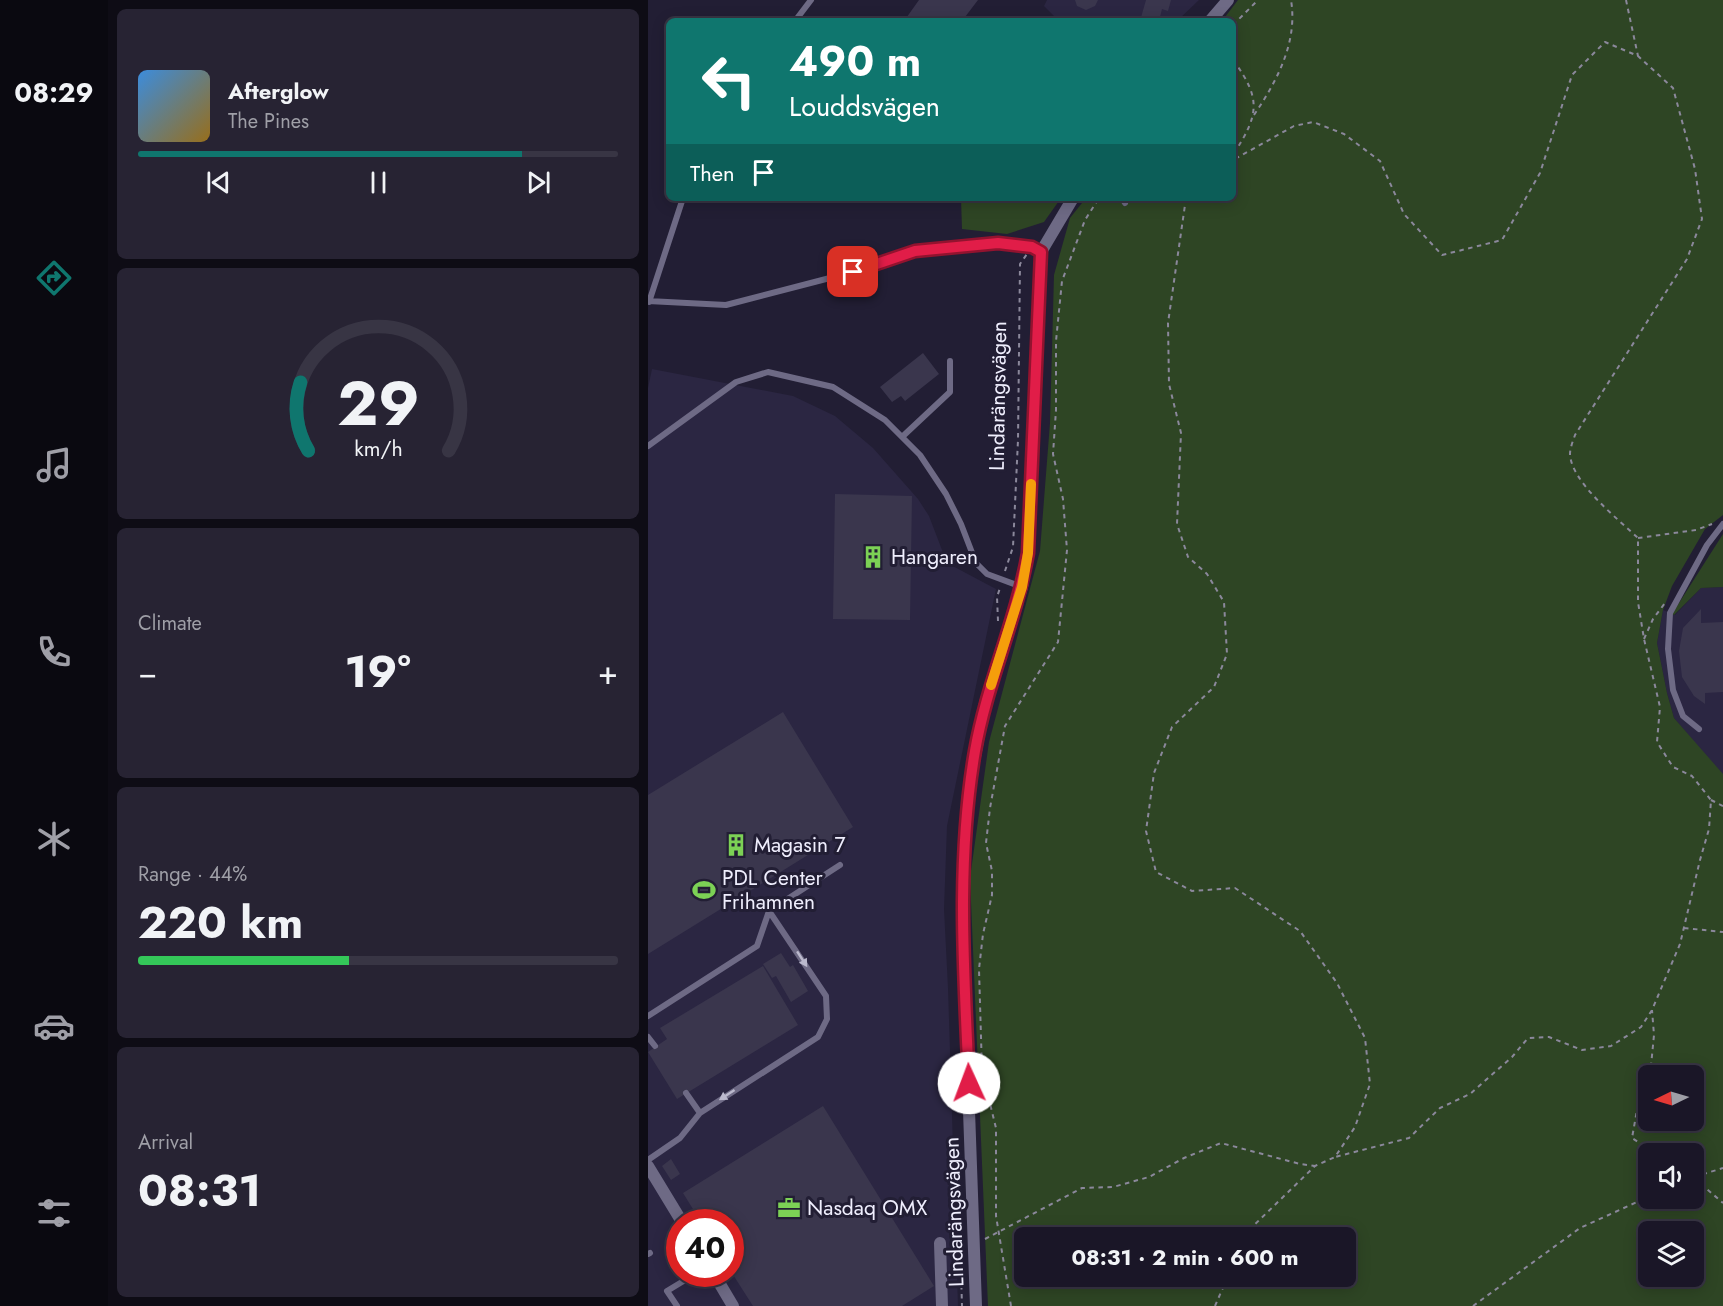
<!DOCTYPE html>
<html lang="en">
<head>
<meta charset="utf-8">
<style>
	body { margin:0; font-family:Jost,sans-serif; background:#272333; color:#f1f3f6; height:100vh; display:flex; flex-direction:column; font-size:22px; white-space:nowrap }
	* { box-sizing:border-box; margin:0 }
	p { font-size:20px; color:#9f9fa7 }
	.icon { flex:none; width:33px; height:33px; fill:none; stroke:currentColor; stroke-width:2; stroke-linecap:round; stroke-linejoin:round }
	.map { position:relative; flex:1; overflow:hidden }
	.details { display:flex; flex-direction:column; gap:9px; padding:9px; background:#0e0c15; width:540px }
	.details>* { flex:none }
	.guide { position:absolute; left:18px; top:18px; width:570px; height:183px; border-radius:9px; box-shadow:0 3px 15px #0003,0 0 0 2px #383544; background:#0f766e; color:#fff; overflow:hidden }
	.needle { width:39px; rotate:265deg }
	.buttons { position:absolute; left:990px; top:1065px; display:grid; gap:12px }
	.buttons a { display:grid; place-items:center; width:66px; height:66px; border-radius:9px; background:#1a1627; box-shadow:0 3px 15px #0003,0 0 0 2px #383544; font-size:30px }
	.speed { position:absolute; left:18px; top:1209px; display:flex; gap:12px; font-size:30px; font-weight:700; text-align:center }
	.speed>* { display:grid; place-content:center; width:78px; height:78px; border-radius:50%; background:#1a1627; box-shadow:0 3px 15px #0003,0 0 0 2px #383544; line-height:1 }
	.speed .limit { border:9px solid #d22; background:#fff; color:#111 }
	.pin { position:absolute; display:grid; place-items:center; width:51px; height:51px; color:#fff; margin:-26px; border-radius:12px; box-shadow:0 3px 9px #0006 }
	.me { position:absolute; width:66px; margin:-33px; rotate:358deg; stroke-linejoin:round; filter:drop-shadow(0 0 4px #0008) }
	.turn { display:flex; align-items:center; gap:21px; height:126px; padding:0 24px; font-size:27px }
	.turn .icon { width:78px; height:78px; stroke-width:2.5 }
	.turn b { display:block; font-size:42px; line-height:51px }
	.then { display:flex; align-items:center; height:57px; padding:0 24px; background:#0003; gap:12px; font-size:22px }
	.big { font-size:45px; font-weight:700; line-height:1.1 }
	.details .tile { flex:1; display:flex; flex-direction:column; justify-content:center; gap:9px; min-width:0; padding:0 21px; border-radius:9px; background:#272333 }
	.details .dial { align-items:center; gap:0 }
	.dial svg { height:156px; overflow:visible; fill:none; stroke:#383544; stroke-width:7; stroke-linecap:round; text-anchor:middle }
	.dial text { fill:#f1f3f6; stroke:none }
	.song { display:flex; align-items:center; gap:18px }
	.cover { width:72px; height:72px; border-radius:9px; background:linear-gradient(135deg,hsl(210 70% 55%),hsl(40 70% 35%)) }
	.played { height:6px; border-radius:3px; background:linear-gradient(90deg,#0f766e 80%,#383544 80%) }
	.keys { display:flex; justify-content:space-around; direction:ltr }
	.heat { display:flex; justify-content:space-between; align-items:center; font-size:33px; direction:ltr }
	.charge { height:9px; border-radius:4px; background:linear-gradient(90deg,#34c759 44%,#383544 0) }
	.trip { position:absolute; left:366px; top:1227px; width:342px; height:60px; border-radius:9px; background:#1a1627; box-shadow:0 3px 15px #0003,0 0 0 2px #383544; font-weight:700; line-height:60px; text-align:center }
	main { display:flex; flex:1; min-height:0 }
	.tabs { display:flex; flex-direction:column; width:108px; justify-content:space-around; align-items:center; background:#0a0910; color:#9f9fa7 }
	.tabs .icon { width:42px; height:42px }
	.tabs .active { color:#0f766e }
	.tabs b { font-size:27px; color:#f1f3f6 }
	.map>svg:first-child { display:block }
	.built { fill:#2b2642; fill-rule:evenodd }
	.green { fill:#2e4524; fill-rule:evenodd }
	.building { fill:#3a364d }
	.lines { fill:none; stroke-linecap:round; stroke-linejoin:round }
	.path { stroke:#8b889b; stroke-width:2; stroke-dasharray:4.5 4.5; stroke-linecap:butt }
	.service { stroke:#6e6a85; stroke-width:6 }
	.minor { stroke:#6e6a85; stroke-width:12 }
	.tertiary { stroke:#6e6a85; stroke-width:12 }
	.oneway { fill:#bbb9cd }
	.route-casing { stroke:#92132f; stroke-width:15 }
	.route { stroke:#e11d48; stroke-width:10 }
	.slow { stroke:#f59e0b; stroke-width:10 }
	.labels { text-anchor:middle; stroke-width:6; stroke-linejoin:round; paint-order:stroke }
	.street-label { font-size:21px; fill:#efeefd; stroke:#221e34 }
	.poi-label { font-size:21px; fill:#efeefd; stroke:#221e34; text-anchor:start }
</style>
</head>
<body>
<main>
<nav class="tabs">
<b>08:29</b>
<svg class="icon active" aria-label="directions" viewBox="0 0 24 24"><path d="M12 3l9 9-9 9-9-9zM9 14v-3h6M13 9l2 2-2 2"/></svg>
<svg class="icon" aria-label="music" viewBox="0 0 24 24"><path d="M9 18V5l10-2v13"/><circle cx="6" cy="18" r="3"/><circle cx="16" cy="16" r="3"/></svg>
<svg class="icon" aria-label="phone" viewBox="0 0 24 24"><path d="M5 4h4l2 5-3 2q2 4 5 5l2-3 5 2v4C11 20 4 13 5 4z"/></svg>
<svg class="icon" aria-label="climate" viewBox="0 0 24 24"><path d="M12 3v18M4 7l16 10M4 17L20 7"/></svg>
<svg class="icon" aria-label="car" viewBox="0 0 24 24"><path d="M5 17H2v-5l4-1 3-4h7l3 4 3 1v5h-3M9 17h6M6 11h13"/><circle cx="7" cy="17" r="2"/><circle cx="17" cy="17" r="2"/></svg>
<svg class="icon" aria-label="filters" viewBox="0 0 24 24"><path d="M4 7h16M4 17h16"/><circle cx="9" cy="7" r="2"/><circle cx="15" cy="17" r="2"/></svg>
</nav>
<section class="details">
<div class="tile">
<div class="song"><i class="cover"></i><div><b>Afterglow</b><p>The Pines</p></div></div>
<div class="played"></div>
<div class="keys"><svg class="icon" aria-label="previous" viewBox="0 0 24 24"><path d="M18 5L8 12l10 7zM5 5v14"/></svg><svg class="icon" aria-label="pause" viewBox="0 0 24 24"><path d="M8 5v14M16 5v14"/></svg><svg class="icon" aria-label="next" viewBox="0 0 24 24"><path d="M6 5l10 7-10 7zM19 5v14"/></svg></div>
</div>
<div class="tile dial"><svg viewBox="0 0 100 80">
<path d="M14 69A42 42 0 1 1 86 69"/>
<path d="M14 69A42 42 0 0 1 10 34" stroke="#0f766e"/>
<text x="50" y="56" font-size="32" font-weight="700">29</text>
<text x="50" y="72" font-size="11">km/h</text>
</svg></div>
<div class="tile"><p>Climate</p>
<div class="heat"><a>−</a><b class="big">19°</b><a>+</a></div>
</div>
<div class="tile"><p>Range · 44%</p><b class="big">220 km</b><div class="charge"></div></div>
<div class="tile"><p>Arrival</p><b class="big">08:31</b></div>
</section>
<div class="map">
<svg width="1075" height="1306" viewBox="0 0 1075 1306">
	<rect width="100%" height="100%" fill="#221e34"/>
	<!-- built -->
	<path class="built" d="M399,0h152l-22,21h-118l-15,-15z
		M4,369l141,27 42,20 38,32 45,51 11,17 18,47 49,26 -49,237 -3,83 4,79 10,318h-310v-918zM32,1222h50v52h-50z
		M1075,587v187h-2l-47,-56 -7,-25 -10,-50 6,-33 12,5 26,-27z"/>
	<!-- green -->
	<path class="green" d="M590,0h485v515l-18,14 -33,57 -9,24 -6,33 10,50 7,25 49,56v532h-735l-18,-428 19,-136 51,-191 10,-128 4,-148 16,-57 16,-20h147v-177h-11zM1000,1076h46v44h-46zM1000,1154h46v44h-46zM1000,1232h46v44h-46zM376,1238h322v38h-322z
		M313,198h100l-17,24 -37,12 -45,-5z
		M1075,534v53l-22,1 -27,27 -2,-1z"/>
	<!-- building -->
	<path class="building" d="M271,0h59l-16,21h-58z
		M427,0h23l-3,6 -9,4 -9,-4z
		M498,0h25l-3,11 -6,-2 -3,12h-19z
		M275,353l16,21 -34,27 -4,-5 -9,6 -12,-15z
		M187,494l77,2 -2,124 -77,-1z
		M1053,609v14l22,-1v70l-18,1v11l-11,-8 -12,-19 -3,-26 4,-23z
		M135,712l70,115 -205,127v-159z
		M133,953l9,14 3,-2 15,26 -17,11 -15,-26 -4,2 -9,-14z
		M115,966l35,59 -121,74 -29,-47 19,-13 -7,-11z
		M175,1106l111,180 -32,20h-149l-23,-36v-48h-29l-18,-29z
		M23,1159l9,15 -9,6 -9,-14z"/>
	<g class="lines">
		<!-- path -->
		<path class="path" d="M978,0l12,56
			M585,25l25,-25
			M585,60c29,39 26,55 0,95
			M606,115c23,-34 44,-73 37,-115
			M538,198l-18,125 1,61 12,49 -4,91 11,33 19,17 17,28 3,52 -13,33 -42,40 -18,46 -8,58 10,41 36,19 43,-3 65,43 37,52 28,55 5,46 -15,43 -20,30 74,-19 31,-30 30,-14 42,-37 16,-19 21,-1 33,13 29,-4 30,-19 11,-17 28,-66 20,-84 9,-31 2,-29 -19,-24 -19,-9 -16,-25 3,-35 -16,-68 -6,-37v-64c-20,-19 -67,-56 -68,-84 0,-6 3,-13 5,-19l112,-176 15,-40 -7,-50 -22,-81 -35,-32 -33,-14 -33,33 -32,98 -38,67 -60,15 -38,-41 -24,-53 -36,-27 -31,-12 -19,4 -61,34
			M990,538l58,-8 16,-6
			M357,571l8,-24 5,-107 2,-176 7,-10
			M350,621l-1,-24 3,-9
			M996,639l9,-20 12,-16
			M1063,800l12,6
			M1036,928l39,4
			M1002,1076l4,-41 -2,-25
			M1000,1079l-11,31 -5,28 24,16
			M1046,1177l29,-9
			M1046,1178l29,25
			M311,1204l3,102
			M597,1238l3,-7 67,-65 20,-9
			M337,1239l97,-51 31,-1 36,-10 35,-19 37,-15 79,21 15,2
			M363,1306l-15,-90v-88l-14,-57 -3,-102 4,-35 9,-39v-24l-6,-28 4,-35 15,-82 53,-84 9,-92 -4,-51 -10,-45 3,-44v-69l6,-60 23,-61 14,-22
			M567,1306l13,-30
			M825,1306l107,-78 68,-31"/>
		<!-- service -->
		<path class="service" d="M147,21l16,-21
			M474,198l3,5
			M0,301l78,4 127,-33 62,-21 83,-8 34,4 9,5
			M1,302l34,-104
			M254,437l48,-45v-31
			M0,446l88,-64 32,-10 65,15 52,33 35,35 26,39 15,30 15,39 11,11 35,13
			M1051,729l-16,-13 -10,-26 -5,-41 2,-36 37,-68 16,-21
			M0,1016l109,-70 12,-35 71,-46
			M0,1037l7,9
			M38,1093l14,20
			M0,1160l32,-22 20,-25 118,-76 9,-18 -1,-23 -57,-85
			M0,1254l2,-1
			M29,1306l-10,-15 28,-17"/>
		<!-- minor -->
		<path class="minor" d="M562,21l18,-21
			M393,252l32,-54
			M0,1166l34,56
			M292,1243l2,63
			M66,1274l19,32"/>
		<!-- tertiary -->
		<path class="tertiary" d="M328,1306l-13,-363 2,-102 3,-47 17,-91 37,-116 6,-34 13,-301"/>
	</g>
	<!-- one-way arrows -->
	<defs><path id="oneway-solid" d="M-6-.8H1V-3.2L6.5 0L1 3.2V.8H-6Z" transform="scale(1.5)"/></defs>
	<g class="oneway">
		<use href="#oneway-solid" transform="translate(154 959) rotate(57)"/>
		<use href="#oneway-solid" transform="translate(79 1095) rotate(147)"/>
	</g>
	<g class="lines">
		<!-- route casing -->
		<g class="route-casing">
			<path id="route" d="M205,272l62,-21 83,-8 34,4 9,5 -13,301c-12,68 -41,130 -53,198 -19,110 -11,221 -6,332"/>
		</g>
		<!-- route -->
		<use href="#route" class="route"/>
		<!-- slow -->
		<path class="slow" d="M343,685l31,-98 6,-34 3,-69"/>
	</g>
	<!-- icons -->
	<defs>
		<g id="building-bare" transform="scale(1.8)"><path d="M-4-6H4V6H1V3H-1V6H-4ZM-2.5-4.3h1.7v1.8h-1.7ZM.8-4.3h1.7v1.8H.8ZM-2.5-1h1.7V.8h-1.7ZM.8-1h1.7V.8H.8Z" fill="#7cd155" stroke="#221e34" stroke-width="2.5" paint-order="stroke"/></g>
		<g id="stadium-bare" transform="scale(1.8)"><path d="M0-5a6.5 5 0 1 0 0 10a6.5 5 0 1 0 0-10ZM-3.5-1.8h7v3.6h-7Z" fill="#7cd155" stroke="#221e34" stroke-width="2.5" paint-order="stroke"/></g>
		<g id="office-bare" transform="scale(1.8)"><path d="M-6-3h4V-5.5h4V-3h4V5H-6ZM-1-4.5V-3h2v-1.5ZM-6 0V1H6V0Z" fill="#7cd155" stroke="#221e34" stroke-width="2.5" paint-order="stroke"/></g>
	</defs>
	<g fill-rule="evenodd">
		<use href="#building-bare" x="225" y="557"/>
		<use href="#building-bare" x="88" y="845"/>
		<use href="#stadium-bare" x="56" y="890"/>
		<use href="#office-bare" x="141" y="1208"/>
	</g>
	<g class="labels">
		<!-- street labels -->
		<g class="street-label">
			<text transform="translate(350 396) rotate(-89)" y="7">Lindarängsvägen</text>
			<text transform="translate(306 1212) rotate(-92)" y="7">Lindarängsvägen</text>
		</g>
		<!-- poi labels -->
		<g class="poi-label">
			<text x="243" y="564">Hangaren</text>
			<text x="106" y="852">Magasin 7</text>
			<text x="74" y="885">PDL Center<tspan x="74" dy="24">Frihamnen</tspan></text>
			<text x="159" y="1215">Nasdaq OMX</text>
		</g>
	</g>
</svg>
<div class="buttons">
<a><svg class="needle" viewBox="-14 -14 28 28"><path d="M0-13l5 13h-10z" fill="#e53935"/><path d="M0 13l5-13h-10z" fill="#9f9fa7"/></svg></a>
<a><svg class="icon" aria-label="sound" viewBox="0 0 24 24"><path d="M4 9h4l5-4v14l-5-4H4zM17 9q2 3 0 6"/></svg></a>
<a><svg class="icon" aria-label="layers" viewBox="0 0 24 24"><path d="M12 4l9 5-9 5-9-5zM3 14l9 5 9-5"/></svg></a>
</div>
<div class="speed"><div class="limit">40</div></div>
<div class="pin" style="left:205px;top:272px;background:#d93025"><svg class="icon" aria-label="arrive" viewBox="0 0 24 24"><path d="M6 21V4h12l-3 4 3 4H6"/></svg></div>
<svg class="me" style="left:321px;top:1083px" viewBox="-20 -20 40 40"><circle r="19" fill="#fff"/><path d="M0-13L10 11 0 6-10 11z" fill="#e11d48"/></svg>
<div class="trip">08:31 · 2 min · 600 m</div>
<div class="guide">
<div class="turn"><svg class="icon" aria-label="left" viewBox="0 0 24 24"><path d="M17 20v-9H6M10 6l-5 5 5 5"/></svg><div><b>490 m</b>Louddsvägen</div></div>
<div class="then">Then<svg class="icon" aria-label="arrive" viewBox="0 0 24 24"><path d="M6 21V4h12l-3 4 3 4H6"/></svg></div>
</div>
</div>
</main>
</body>
</html>
